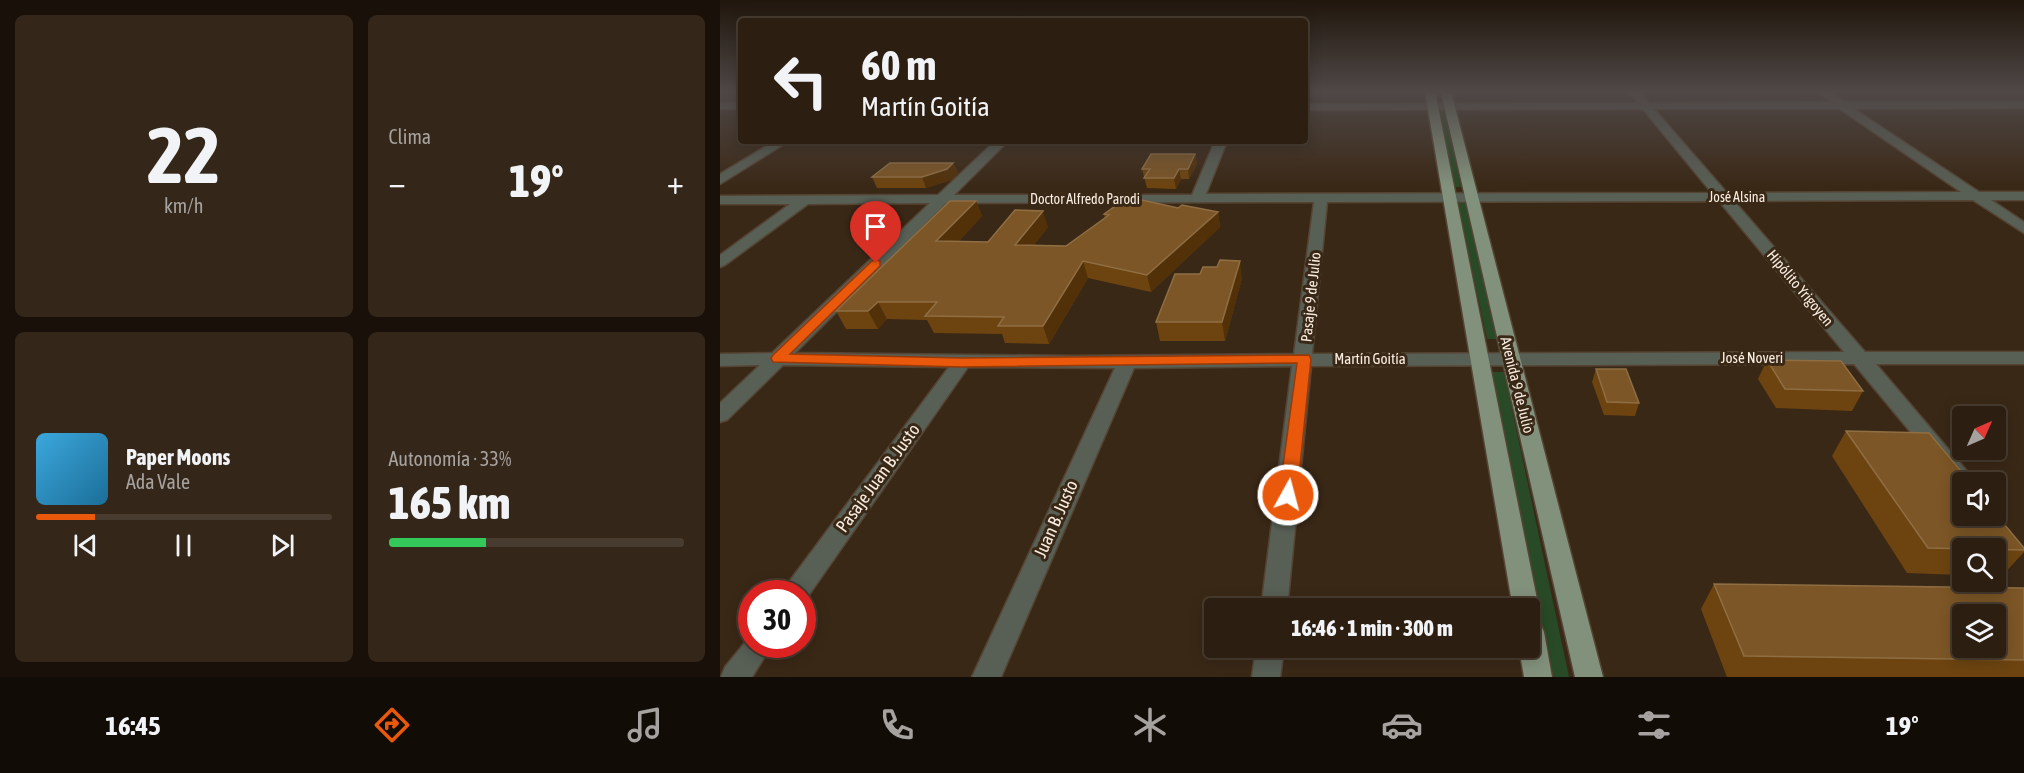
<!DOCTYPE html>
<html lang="es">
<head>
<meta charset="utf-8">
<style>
	body { margin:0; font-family:"Asap Condensed",sans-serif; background:#342719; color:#f1f3f6; height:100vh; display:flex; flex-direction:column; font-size:22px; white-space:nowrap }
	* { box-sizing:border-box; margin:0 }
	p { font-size:20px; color:#a6a29f }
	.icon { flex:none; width:33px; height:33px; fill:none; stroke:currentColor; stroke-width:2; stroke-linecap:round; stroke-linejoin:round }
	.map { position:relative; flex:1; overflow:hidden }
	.sheet { display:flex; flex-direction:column; gap:15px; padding:15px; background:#181009; width:720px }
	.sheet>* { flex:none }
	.guide { position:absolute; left:18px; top:18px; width:570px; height:126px; border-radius:6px; box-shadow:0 3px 15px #0003,0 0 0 2px #483c30; background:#2c1e10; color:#f1f3f6; overflow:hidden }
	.needle { width:39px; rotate:45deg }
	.buttons { position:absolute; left:1232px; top:406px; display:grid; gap:12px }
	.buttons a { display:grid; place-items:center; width:54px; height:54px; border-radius:6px; background:#2c1e10; box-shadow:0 3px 15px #0003,0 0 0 2px #483c30; font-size:30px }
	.speed { position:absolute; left:18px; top:580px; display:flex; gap:12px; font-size:30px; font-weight:700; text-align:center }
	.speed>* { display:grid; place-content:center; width:78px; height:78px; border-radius:50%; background:#2c1e10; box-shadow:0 3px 15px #0003,0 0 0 2px #483c30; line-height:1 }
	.speed .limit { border:9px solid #d22; background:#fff; color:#111 }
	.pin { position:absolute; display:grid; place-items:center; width:51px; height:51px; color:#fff; margin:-62px -26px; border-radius:50% 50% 50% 0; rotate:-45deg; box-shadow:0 0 6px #0007 }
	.pin .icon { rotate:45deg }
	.me { position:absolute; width:66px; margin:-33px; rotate:7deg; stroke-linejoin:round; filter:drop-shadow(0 0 4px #0008) }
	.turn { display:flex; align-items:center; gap:21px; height:126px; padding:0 24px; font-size:27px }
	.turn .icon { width:78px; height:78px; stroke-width:2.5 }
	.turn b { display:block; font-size:42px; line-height:51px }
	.big { font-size:45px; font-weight:800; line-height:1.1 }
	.sheet .widget { flex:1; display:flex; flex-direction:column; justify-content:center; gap:9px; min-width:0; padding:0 21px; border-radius:9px; background:#342719 }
	.sheet .dial { align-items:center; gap:0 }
	.dial b { font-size:78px; line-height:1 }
	.song { display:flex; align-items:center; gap:18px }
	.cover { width:72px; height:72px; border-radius:9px; background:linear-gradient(135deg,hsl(200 70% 55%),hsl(200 70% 35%)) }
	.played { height:6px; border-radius:3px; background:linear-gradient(90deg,#ea580c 20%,#483c30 20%) }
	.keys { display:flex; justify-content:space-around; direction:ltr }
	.heat { display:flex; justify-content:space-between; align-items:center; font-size:33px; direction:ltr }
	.charge { height:9px; border-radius:4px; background:linear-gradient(90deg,#34c759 33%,#483c30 0) }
	.sheet .tiles { flex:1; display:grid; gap:15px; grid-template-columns:repeat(2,1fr) }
	.trip { position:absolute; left:484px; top:598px; width:336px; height:60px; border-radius:6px; background:#2c1e10; box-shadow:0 3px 15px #0003,0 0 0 2px #483c30; font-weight:800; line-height:60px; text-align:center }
	.dock { display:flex; height:96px; justify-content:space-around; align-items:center; background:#120c06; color:#a6a29f }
	.dock .icon { width:42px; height:42px }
	.dock .current { color:#ea580c }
	.dock b { font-size:27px; color:#f1f3f6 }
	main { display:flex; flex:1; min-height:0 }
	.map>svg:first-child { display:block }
	.green { fill:#284a26 }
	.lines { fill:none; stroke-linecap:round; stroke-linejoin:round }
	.minor-casing { stroke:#543; stroke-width:3 }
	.major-casing { stroke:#543; stroke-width:3 }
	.minor { fill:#585f55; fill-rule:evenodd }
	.major { fill:#82917c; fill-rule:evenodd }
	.wall { fill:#6d4410 }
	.shaded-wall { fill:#523109 }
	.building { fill:#7c5626; stroke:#8f6e44; stroke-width:1.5; fill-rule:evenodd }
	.route { fill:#ea580c; stroke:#983908; stroke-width:1.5 }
	.labels { text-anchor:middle; stroke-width:6; stroke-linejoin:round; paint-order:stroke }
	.far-street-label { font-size:14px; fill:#f9ede2; stroke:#3a2816 }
	.street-label { font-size:15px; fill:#f9ede2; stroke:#3a2816 }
	.near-street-label { font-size:18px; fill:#f9ede2; stroke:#3a2816 }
</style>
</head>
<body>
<main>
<section class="sheet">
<div class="tiles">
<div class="widget dial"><b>22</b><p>km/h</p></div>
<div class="widget"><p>Clima</p>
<div class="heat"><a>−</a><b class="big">19°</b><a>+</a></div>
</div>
<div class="widget">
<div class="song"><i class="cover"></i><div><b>Paper Moons</b><p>Ada Vale</p></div></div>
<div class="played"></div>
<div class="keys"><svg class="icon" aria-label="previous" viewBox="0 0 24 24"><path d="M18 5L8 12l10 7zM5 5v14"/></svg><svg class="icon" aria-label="pause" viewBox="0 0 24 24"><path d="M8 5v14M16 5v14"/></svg><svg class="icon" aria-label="next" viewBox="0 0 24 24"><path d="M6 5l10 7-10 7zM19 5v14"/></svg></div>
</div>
<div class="widget"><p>Autonomía · 33%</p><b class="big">165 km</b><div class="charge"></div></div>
</div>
</section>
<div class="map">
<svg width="1304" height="677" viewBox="0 0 1304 677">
	<rect width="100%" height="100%" fill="#3a2816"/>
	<!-- green -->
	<path class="green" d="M719,108h6l16,79h-7z
		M737,200h8l33,139h-11z
		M772,372h12l65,305h-18z"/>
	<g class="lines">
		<!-- minor casing -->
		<g class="minor-casing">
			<path id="minor" d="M909,92h10l10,11 182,-1 -13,-10h12l15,10h179v6l-170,1 125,83h45v8h-33l33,22v11l-51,-33 -239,1 131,151h159v12h-148l101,119h-15v8l-4,-2 -104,-125 -543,2 -24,243h-26l31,-243 -158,2 -133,309h-29l143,-309 -147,-1 -164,235 -2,1v-9h-20l4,-8 163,-219 -166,-2 -56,55 -7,2v-19l40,-38 -40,1v-12l52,-1 158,-150 -122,1 -83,61 -5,2v-12l70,-51h-70v-8l218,-1 57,-54h13l-54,54h238l23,-54h12l-21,53 506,-1 -69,-84 -338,1v-6l333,-1zM934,109h186l121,83 -234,1zM999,201l125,151 -532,2 15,-152zM594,202l-20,152 -219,2 -280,-3 151,-150z
				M0,103h21v6h-21z
				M55,141h14l-69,43v-10z
				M32,634v11h20l-20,32h-31l4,-10z
				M536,648h28l-4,29h-28z"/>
		</g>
		<!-- major casing -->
		<g class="major-casing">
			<path id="major" d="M705,92h10l104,517 -4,9 -4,1 9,4 4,9 8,45h-28l-5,-29h11v-39h-17z
				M721,92h10l152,585h-28z"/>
		</g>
		<!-- minor -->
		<use href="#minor" class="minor"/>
		<!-- major -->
		<use href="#major" class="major"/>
	</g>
	<!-- wall -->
	<path class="wall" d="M475,154l2,10 -8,15h-8l-5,10 -29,-1 -5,-19z
		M233,163l5,10 -7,7 -25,8h-49l-5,-11z
		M256,201l6,15 -24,26h30l60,-15 -15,19h33l39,-27 -1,-5 74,-6 40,4 2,15 -69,65 -63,-14 -39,66 -44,-1 -3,-9 -68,-1 -7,-13 -40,-1 -9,10h-32l-10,-18z
		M522,278l-17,63h-65l-4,-19z
		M1047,360l96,31 -11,20 -76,-3 -18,-29z
		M876,369l43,34 -4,13 -31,-1 -12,-33z
		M1126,431l178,117v4l-22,24h-7v-27h-33v26l-55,-2 -75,-117z
		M994,584l310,4v89h-297l-26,-68z"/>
	<!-- shaded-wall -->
	<path class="shaded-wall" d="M475,154l2,10 -8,15 -1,-10z
		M233,163l5,10 -7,7 -25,8 -4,-11z
		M459,169l2,10 -5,10 -2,-11z
		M256,201l6,15 -39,42 -7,-17z
		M323,211l5,16 -27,35 -6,-17z
		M498,212l2,15 -69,65 -4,-17z
		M363,261l5,17 -39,66 -6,-18z
		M520,261l2,17 -17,63 -3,-19z
		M158,302l9,17 -9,10 -10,-18z"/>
	<!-- building -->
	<path class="building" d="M431,154h44l-7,15h-9l-5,9h-30l6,-9h-8z
		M170,163h63l-6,6 -25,8h-50z
		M408,197l50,11 4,-3 36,7 -71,63 -64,-14 -40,65h-45l6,-9 -79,-1 12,-14h-59l-10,9h-32l114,-110h26l-40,40 52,1 27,-32 28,1 -28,34 51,1 43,-31 -5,-1z
		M500,260l20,1 -18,61h-66l19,-48h25l3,-7h14z
		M1047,360l74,1 22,30 -78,-2z
		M876,369h30l13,34 -32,-1z
		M1126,431l83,2 42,50h-9v33h33v-3l29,35v2l-96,-2z
		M994,584l310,4v72l-280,-4zM1242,615h33v33h-33z"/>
	<!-- sky -->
	<linearGradient id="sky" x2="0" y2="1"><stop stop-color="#20160c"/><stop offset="0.49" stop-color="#4f4847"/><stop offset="1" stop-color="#4f4847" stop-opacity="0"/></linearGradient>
	<rect width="1304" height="187" fill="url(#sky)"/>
	<!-- route -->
	<path class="route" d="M156,260l4,1v5l-90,88 172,4 347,-3 2,4 -14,136 -3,5 -6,2 -6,-2 -3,-5 18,-132 -335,4 -189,-5 -2,-4 2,-3 99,-94z"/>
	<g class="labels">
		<!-- far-street labels -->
		<g class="far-street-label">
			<text x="1017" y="202">José Alsina</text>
			<text x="365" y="204">Doctor Alfredo Parodi</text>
		</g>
		<!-- street labels -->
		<g class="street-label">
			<text transform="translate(1080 288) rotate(50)" y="5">Hipólito Yrigoyen</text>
			<text transform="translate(591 297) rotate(-84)" y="5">Pasaje 9 de Julio</text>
			<text x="1032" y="363">José Noveri</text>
			<text x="650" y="364">Martín Goitía</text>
			<text transform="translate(797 385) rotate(76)" y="5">Avenida 9 de Julio</text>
		</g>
		<!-- near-street labels -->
		<g class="near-street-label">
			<text transform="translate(158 478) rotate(-54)" y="6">Pasaje Juan B. Justo</text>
			<text transform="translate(336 519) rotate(-66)" y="6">Juan B. Justo</text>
		</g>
	</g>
</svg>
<div class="buttons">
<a><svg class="needle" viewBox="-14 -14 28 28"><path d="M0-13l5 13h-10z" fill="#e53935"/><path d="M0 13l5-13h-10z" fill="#a6a29f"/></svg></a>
<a><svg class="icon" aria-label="sound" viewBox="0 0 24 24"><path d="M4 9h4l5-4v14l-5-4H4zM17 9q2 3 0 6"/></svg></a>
<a><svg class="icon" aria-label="search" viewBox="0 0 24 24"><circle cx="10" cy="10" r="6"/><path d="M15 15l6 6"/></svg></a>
<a><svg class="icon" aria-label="layers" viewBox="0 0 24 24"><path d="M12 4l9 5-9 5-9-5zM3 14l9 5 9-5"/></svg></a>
</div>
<div class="speed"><div class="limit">30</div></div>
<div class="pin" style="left:156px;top:263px;background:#d93025"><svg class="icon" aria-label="arrive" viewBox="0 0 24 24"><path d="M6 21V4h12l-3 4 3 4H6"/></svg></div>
<svg class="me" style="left:568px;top:495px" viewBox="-20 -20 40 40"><circle r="17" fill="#ea580c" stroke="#fff" stroke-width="3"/><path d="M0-11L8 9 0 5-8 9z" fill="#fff"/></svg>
<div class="trip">16:46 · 1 min · 300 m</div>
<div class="guide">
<div class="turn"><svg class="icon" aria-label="left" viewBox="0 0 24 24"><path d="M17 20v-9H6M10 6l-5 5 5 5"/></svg><div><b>60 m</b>Martín Goitía</div></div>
</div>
</div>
</main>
<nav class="dock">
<b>16:45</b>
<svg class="icon current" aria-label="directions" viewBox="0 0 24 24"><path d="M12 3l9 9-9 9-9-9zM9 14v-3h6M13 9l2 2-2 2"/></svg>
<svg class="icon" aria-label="music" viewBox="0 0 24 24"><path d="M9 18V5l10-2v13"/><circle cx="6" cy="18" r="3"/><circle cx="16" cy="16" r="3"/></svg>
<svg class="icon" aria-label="phone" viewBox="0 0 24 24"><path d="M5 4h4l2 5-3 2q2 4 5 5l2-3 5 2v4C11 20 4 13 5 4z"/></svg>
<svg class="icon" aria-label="climate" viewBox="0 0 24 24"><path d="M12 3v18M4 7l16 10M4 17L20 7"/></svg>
<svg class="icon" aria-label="car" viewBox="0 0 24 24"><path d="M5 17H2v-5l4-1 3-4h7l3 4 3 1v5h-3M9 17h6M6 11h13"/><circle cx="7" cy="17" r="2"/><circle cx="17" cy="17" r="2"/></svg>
<svg class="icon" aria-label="filters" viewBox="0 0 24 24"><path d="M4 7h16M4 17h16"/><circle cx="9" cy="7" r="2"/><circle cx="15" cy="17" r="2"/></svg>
<b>19°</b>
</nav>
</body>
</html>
